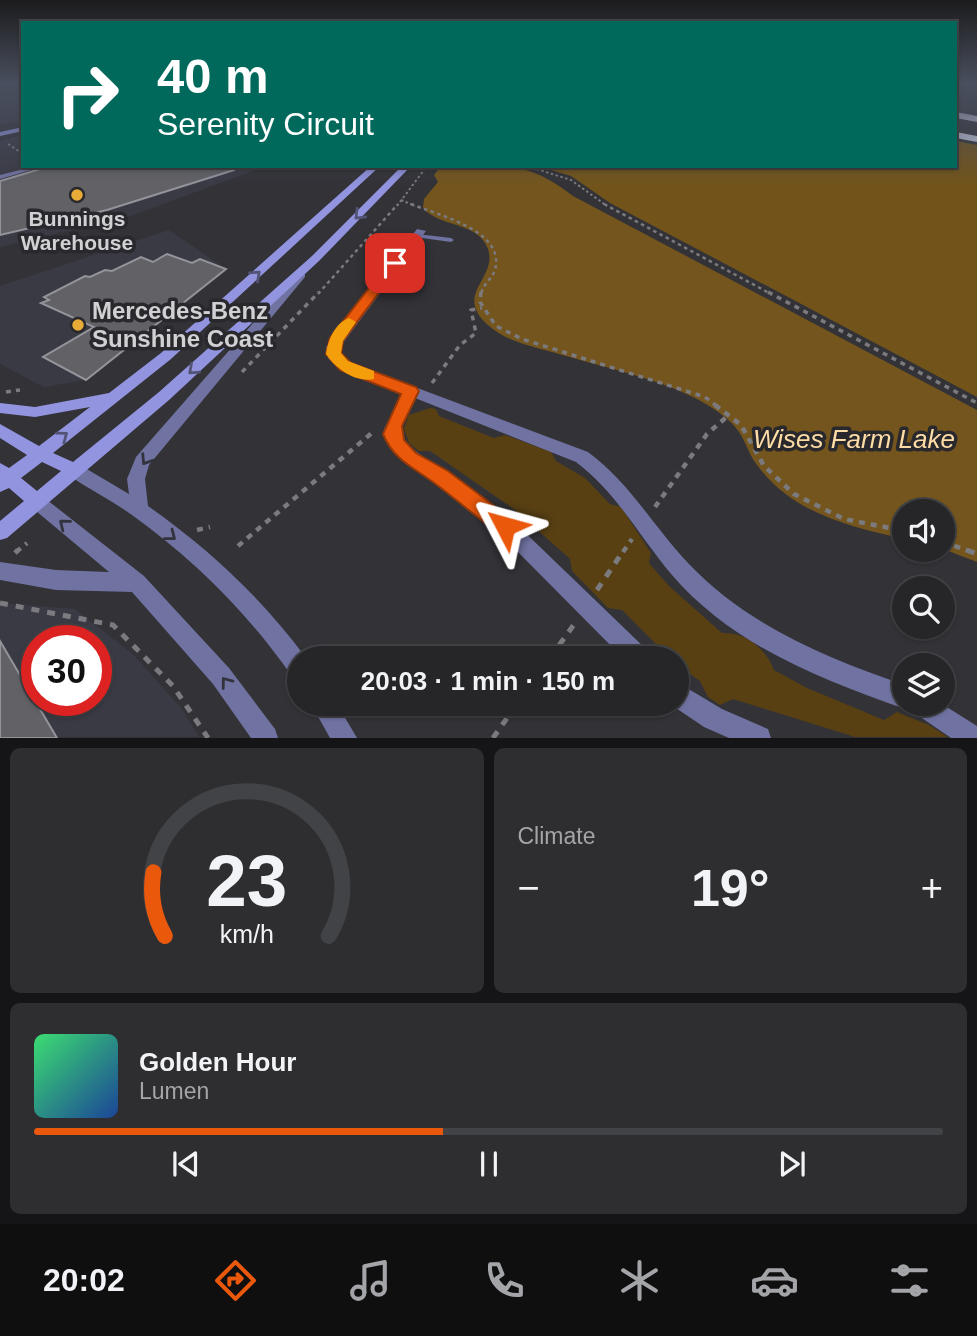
<!DOCTYPE html>
<html lang="en">
<head>
<meta charset="utf-8">
<style>
	body { margin:0; font-family:Arial,sans-serif; background:#2e2e31; color:#f1f3f6; height:100vh; display:flex; flex-direction:column; font-size:26px; white-space:nowrap }
	* { box-sizing:border-box; margin:0 }
	p { font-size:23px; color:#a4a5a8 }
	.icon { flex:none; width:38px; height:38px; fill:none; stroke:currentColor; stroke-width:2; stroke-linecap:round; stroke-linejoin:round }
	.map { position:relative; height:738px; overflow:hidden }
	.drawer { display:flex; flex-direction:column; gap:10px; padding:10px; background:#151517; flex:1 }
	.drawer>* { flex:none }
	.top-card { position:absolute; left:21px; top:21px; width:936px; height:147px; border-radius:0px; box-shadow:0 2px 5px #0004,0 0 0 2px #424346; background:#00695c; color:#fff; overflow:hidden }
	.tools { position:absolute; left:892px; top:499px; display:grid; gap:14px }
	.tools a { display:grid; place-items:center; width:63px; height:63px; border-radius:50%; background:#262629; box-shadow:0 2px 5px #0004,0 0 0 2px #424346; font-size:35px }
	.speed { position:absolute; left:21px; top:625px; display:flex; gap:14px; font-size:35px; font-weight:700; text-align:center }
	.speed>* { display:grid; place-content:center; width:91px; height:91px; border-radius:50%; background:#262629; box-shadow:0 2px 5px #0004,0 0 0 2px #424346; line-height:1 }
	.speed .limit { border:10px solid #d22; background:#fff; color:#111 }
	.pin { position:absolute; display:grid; place-items:center; width:60px; height:60px; color:#fff; margin:-30px; border-radius:14px; box-shadow:0 4px 10px #0006 }
	.me { position:absolute; width:77px; margin:-38px; rotate:309deg; stroke-linejoin:round; filter:drop-shadow(0 0 5px #0008) }
	.turn { display:flex; align-items:center; gap:24px; height:147px; padding:0 21px; font-size:32px }
	.turn .icon { width:91px; height:91px; stroke-width:2.5 }
	.turn b { display:block; font-size:49px; line-height:60px }
	.big { font-size:52px; font-weight:600; line-height:1.1 }
	.drawer .widget { flex:1; display:flex; flex-direction:column; justify-content:center; gap:10px; min-width:0; padding:0 24px; border-radius:10px; background:#2e2e31 }
	.drawer .dial { align-items:center; gap:0 }
	.dial svg { height:182px; overflow:visible; fill:none; stroke:#424346; stroke-width:7; stroke-linecap:round; text-anchor:middle }
	.dial text { fill:#f1f3f6; stroke:none }
	.song { display:flex; align-items:center; gap:21px }
	.cover { width:84px; height:84px; border-radius:10px; background:linear-gradient(135deg,hsl(140 70% 55%),hsl(220 70% 35%)) }
	.played { height:7px; border-radius:4px; background:linear-gradient(90deg,#ea580c 45%,#424346 45%) }
	.keys { display:flex; justify-content:space-around; direction:ltr }
	.heat { display:flex; justify-content:space-between; align-items:center; font-size:38px; direction:ltr }
	.drawer .tiles { flex:1; display:grid; gap:10px; grid-template-columns:1fr 1fr }
	.widget:last-child { grid-column:span 2 }
	.trip { position:absolute; left:287px; top:646px; width:402px; height:70px; border-radius:35px; background:#262629; box-shadow:0 2px 5px #0004,0 0 0 2px #424346; font-weight:600; line-height:70px; text-align:center }
	.dock { display:flex; height:112px; justify-content:space-around; align-items:center; background:#0f0f10; color:#a4a5a8 }
	.dock .icon { width:49px; height:49px }
	.dock .on { color:#ea580c }
	.dock b { font-size:32px; color:#f1f3f6 }
	.map>svg:first-child { display:block }
	.built { fill:#3a3a45; fill-rule:evenodd }
	.green { fill:#584013 }
	.forest { fill:#72541b }
	.water { fill:#74551d }
	.building { fill:#616166; stroke:#93949a; stroke-width:2 }
	.lines { fill:none; stroke-linecap:round; stroke-linejoin:round }
	.path-far4 { stroke:#7b7b7f; stroke-width:2; stroke-dasharray:2.5 2.5; stroke-linecap:butt }
	.path-far3 { stroke:#7b7b7f; stroke-width:2.5; stroke-dasharray:3.5 3.5; stroke-linecap:butt }
	.path-far2 { stroke:#7b7b7f; stroke-width:3.5; stroke-dasharray:5 5; stroke-linecap:butt }
	.path-far1 { stroke:#7b7b7f; stroke-width:4.5; stroke-dasharray:6 6; stroke-linecap:butt }
	.path { stroke:#7b7b7f; stroke-width:5; stroke-dasharray:8 8; stroke-linecap:butt }
	.service { fill:#7072a1; fill-rule:evenodd }
	.minor { fill:#7072a1; fill-rule:evenodd }
	.tertiary { fill:#7072a1; fill-rule:evenodd }
	.secondary { fill:#9294e0; fill-rule:evenodd }
	.motorway { fill:#d1d3ea; fill-rule:evenodd }
	.oneway { stroke:#525375 }
	.oneway2 { stroke:#33333e }
	.route { fill:#ea580c; stroke:#983908; stroke-width:2 }
	.slow { fill:#f59e0b }
	.poi-dot { fill:#e8ab37; stroke:#28282d; stroke-width:2.5 }
	.labels { text-anchor:middle; stroke-width:7; stroke-linejoin:round; paint-order:stroke }
	.far-poi-label { font-size:21px; font-weight:bold; fill:#d1d1d4; stroke:#28282d }
	.poi-label { font-size:24px; font-weight:bold; fill:#d1d1d4; stroke:#28282d; text-anchor:start }
	.water-label { font-size:26px; font-style:italic; fill:#fedca5; stroke:#28282d }
</style>
</head>
<body>
<div class="map">
<svg width="977" height="738" viewBox="0 0 977 738">
	<rect width="100%" height="100%" fill="#323237"/>
	<!-- built -->
	<path class="built" d="M0,83h23v37l-23,4z
		M23,135v31h243l-138,51 -128,30v-106z
		M169,230l57,39 -140,111 -42,7 -44,-23v-78z
		M0,603l75,6 59,46 47,53 18,29h-199zM37,640h59v60h-59z"/>
	<!-- green -->
	<path class="green" d="M430,408l6,1 3,7 55,22 11,-3 46,17 5,9 29,17 25,26 11,3 30,46 -2,10 20,23 53,47c24,-1 43,15 52,37l33,18 77,32 13,-8 32,13 19,12h-93l-122,-38 -13,6 -12,-8 -8,-16 -23,-16v-7h-7l-48,-48 -14,-2 -36,-37 -2,-12 -55,-49 -85,-59h-11l-10,-8 -5,-14 5,-14z"/>
	<!-- forest -->
	<path class="forest" d="M956,141l21,4v252l-367,-194 -39,-27 -33,-10h418z"/>
	<!-- water -->
	<path class="water" d="M441,166c58,0 84,-8 132,30l404,214v152l-34,-13v-38h-38v28c-55,-12 -113,-26 -148,-74 -8,-10 -11,-23 -18,-33 -10,-15 -30,-27 -46,-35 -43,-21 -95,-31 -141,-45 -22,-6 -46,-11 -63,-26 -37,-32 9,-47 -1,-77 -10,-28 -48,-21 -65,-41l1,-9 14,-17 -4,-7z"/>
	<!-- building -->
	<path class="building" d="M233,166l1,4 -127,40 -107,25v-54l47,-14z
		M167,254l25,9 8,-4 26,10 -140,111 -43,-23 51,-30 -53,-24 8,-3 -5,-3 41,-21 5,1 15,-7 7,1 29,-14 12,5z
		M0,641l57,97h-57z"/>
	<g class="lines">
		<!-- path-far4 -->
		<path class="path-far4" d="M8,144l15,10
			M527,166l44,14 36,26
			M401,200l14,6
			M397,206l30,-40"/>
		<!-- path-far3 -->
		<path class="path-far3" d="M411,204c26,11 95,26 84,66 -3,9 -12,14 -14,24
			M604,204l167,90
			M318,294l80,-90"/>
		<!-- path-far2 -->
		<path class="path-far2" d="M481,292l-1,10 16,24 26,13 183,58 13,10
			M768,292l209,111
			M242,372l77,-80
			M432,383l28,-38 16,-12 -5,-23 11,-2
			M6,392l14,-2"/>
		<!-- path-far1 -->
		<path class="path-far1" d="M715,405l26,20 23,41 30,28 50,25 61,12
			M655,507l52,-73 23,-20
			M197,530l13,-3
			M943,542l29,10
			M238,546l135,-114
			M16,552l11,-9
			M623,552l9,-13"/>
		<!-- path -->
		<path class="path" d="M967,550l10,4
			M15,553l3,-3
			M597,590l27,-40
			M0,603l113,22 60,61 35,52
			M550,658l25,-35
			M493,738l24,-34"/>
		<!-- service -->
		<path class="service" d="M36,166h9l-45,13v-4z
			M417,234l34,4 3,2 -3,2 -36,-5 -1,-1z"/>
		<!-- minor -->
		<path class="minor" d="M417,229l9,2 -86,116 2,9 6,6 240,90c42,31 65,74 100,111 59,62 137,95 217,122v19h37l35,22v12h-26l-38,-26 -3,-5 -5,2c-85,-30 -173,-64 -233,-134 -33,-39 -55,-82 -96,-113l-161,-64 -15,31 7,16 105,75 135,130 3,8h-27l-125,-126 -104,-79 -10,-24 19,-36 -65,-25 -10,-10 -2,-11z
			M677,682l45,27 46,20 3,9h-42l-25,-11 -34,-23h7z"/>
		<!-- tertiary -->
		<path class="tertiary" d="M301,272l4,1v4l-156,188 -4,14 3,27c61,43 114,92 158,152h-7v20l-8,-3c-44,-63 -97,-115 -159,-160 -21,-15 -43,-26 -64,-40l-2,-5 2,-5 6,-2 6,2 49,29 -2,-15 9,-22 161,-184z
			M36,493l6,3 102,80 85,92 46,61 3,9h-27l-38,-54 -81,-92 -76,-2 -56,-10v-18l56,8 53,2 -79,-66 -3,-5 3,-5z
			M311,704h26l20,34h-27z"/>
		<!-- secondary -->
		<path class="secondary" d="M23,127v4l-23,5v-4z
			M371,166h9l-209,193 -118,94 20,9 86,-70 153,-136 90,-90h9l-91,94 -151,140 -162,138 -7,2v-19l24,-20 -15,-13 -9,4v-29l9,5 18,-13 -27,-17v-14l39,22 51,-39 -55,10 -35,-4v-10l35,4 74,-14 52,-40zM42,462l19,9 -24,20 -16,-13z"/>
		<!-- motorway -->
		<path class="motorway" d="M956,112l21,4v6l-21,-4z
			M956,132l21,4v6l-21,-4z"/>
	</g>
	<!-- one-way arrows -->
	<defs><path id="oneway-chevron" d="M-2-3.5L2.5 0L-2 3.5" fill="none" stroke-width="1.6" stroke-linecap="round" stroke-linejoin="round" transform="scale(1.75)"/></defs>
	<g class="oneway">
		<use href="#oneway-chevron" transform="translate(359 215) rotate(135)"/>
		<use href="#oneway-chevron" transform="translate(256 275) rotate(-42)"/>
		<use href="#oneway-chevron" transform="translate(193 370) rotate(138)"/>
		<use href="#oneway-chevron" transform="translate(63 436) rotate(-37)"/>
	</g>
	<g class="oneway2">
		<use href="#oneway-chevron" transform="translate(146 460) rotate(123)"/>
		<use href="#oneway-chevron" transform="translate(64 524) rotate(-141)"/>
		<use href="#oneway-chevron" transform="translate(171 536) rotate(38)"/>
		<use href="#oneway-chevron" transform="translate(226 682) rotate(-127)"/>
	</g>
	<!-- sky -->
	<linearGradient id="sky" x2="0" y2="1"><stop stop-color="#1c1c1e"/><stop offset="0.45" stop-color="#494f5e"/><stop offset="1" stop-color="#494f5e" stop-opacity="0"/></linearGradient>
	<rect width="977" height="186" fill="url(#sky)"/>
	<!-- route -->
	<path class="route" d="M391,260l10,3 -58,78 -2,12 10,10 65,24 3,4 -17,35 2,14 12,13 32,18 65,49 3,6 -3,7 -8,2 -7,-2c-21,-16 -40,-32 -61,-48 -22,-17 -43,-24 -54,-51l18,-40 -61,-24 -14,-16 4,-16z"/>
	<!-- slow -->
	<path class="slow" d="M349,318l7,4 -13,19 -2,12 7,8 26,10v8c-19,4 -39,-11 -48,-25 2,-14 9,-31 23,-36z"/>
	<!-- markers -->
	<g class="poi-dot">
		<circle cx="77" cy="195" r="7"/>
		<circle cx="78" cy="325" r="7"/>
	</g>
	<g class="labels">
		<!-- far-poi labels -->
		<g class="far-poi-label">
			<text x="77" y="226">Bunnings<tspan x="77" dy="24">Warehouse</tspan></text>
		</g>
		<!-- poi labels -->
		<g class="poi-label">
			<text x="92" y="319">Mercedes-Benz<tspan x="92" dy="28">Sunshine Coast</tspan></text>
		</g>
		<!-- water labels -->
		<g class="water-label">
			<text x="854" y="448">Wises Farm Lake</text>
		</g>
	</g>
</svg>
<div class="tools">
<a><svg class="icon" aria-label="sound" viewBox="0 0 24 24"><path d="M4 9h4l5-4v14l-5-4H4zM17 9q2 3 0 6"/></svg></a>
<a><svg class="icon" aria-label="search" viewBox="0 0 24 24"><circle cx="10" cy="10" r="6"/><path d="M15 15l6 6"/></svg></a>
<a><svg class="icon" aria-label="layers" viewBox="0 0 24 24"><path d="M12 4l9 5-9 5-9-5zM3 14l9 5 9-5"/></svg></a>
</div>
<div class="speed"><div class="limit">30</div></div>
<div class="pin" style="left:395px;top:263px;background:#d93025"><svg class="icon" aria-label="arrive" viewBox="0 0 24 24"><path d="M6 21V4h12l-3 4 3 4H6"/></svg></div>
<svg class="me" style="left:505px;top:526px" viewBox="-20 -20 40 40"><path d="M0-17L14 15 0 8-14 15z" fill="#ea580c" stroke="#fff" stroke-width="4"/></svg>
<div class="trip">20:03 · 1 min · 150 m</div>
<div class="top-card">
<div class="turn"><svg class="icon" aria-label="right" viewBox="0 0 24 24"><path d="M7 20v-9h11M14 6l5 5-5 5"/></svg><div><b>40 m</b>Serenity Circuit</div></div>
</div>
</div>
<section class="drawer">
<div class="tiles">
<div class="widget dial"><svg viewBox="0 0 100 80">
<path d="M14 69A42 42 0 1 1 86 69"/>
<path d="M14 69A42 42 0 0 1 9 41" stroke="#ea580c"/>
<text x="50" y="56" font-size="32" font-weight="700">23</text>
<text x="50" y="72" font-size="11">km/h</text>
</svg></div>
<div class="widget"><p>Climate</p>
<div class="heat"><a>−</a><b class="big">19°</b><a>+</a></div>
</div>
<div class="widget">
<div class="song"><i class="cover"></i><div><b>Golden Hour</b><p>Lumen</p></div></div>
<div class="played"></div>
<div class="keys"><svg class="icon" aria-label="previous" viewBox="0 0 24 24"><path d="M18 5L8 12l10 7zM5 5v14"/></svg><svg class="icon" aria-label="pause" viewBox="0 0 24 24"><path d="M8 5v14M16 5v14"/></svg><svg class="icon" aria-label="next" viewBox="0 0 24 24"><path d="M6 5l10 7-10 7zM19 5v14"/></svg></div>
</div>
</div>
</section>
<nav class="dock">
<b>20:02</b>
<svg class="icon on" aria-label="directions" viewBox="0 0 24 24"><path d="M12 3l9 9-9 9-9-9zM9 14v-3h6M13 9l2 2-2 2"/></svg>
<svg class="icon" aria-label="music" viewBox="0 0 24 24"><path d="M9 18V5l10-2v13"/><circle cx="6" cy="18" r="3"/><circle cx="16" cy="16" r="3"/></svg>
<svg class="icon" aria-label="phone" viewBox="0 0 24 24"><path d="M5 4h4l2 5-3 2q2 4 5 5l2-3 5 2v4C11 20 4 13 5 4z"/></svg>
<svg class="icon" aria-label="climate" viewBox="0 0 24 24"><path d="M12 3v18M4 7l16 10M4 17L20 7"/></svg>
<svg class="icon" aria-label="car" viewBox="0 0 24 24"><path d="M5 17H2v-5l4-1 3-4h7l3 4 3 1v5h-3M9 17h6M6 11h13"/><circle cx="7" cy="17" r="2"/><circle cx="17" cy="17" r="2"/></svg>
<svg class="icon" aria-label="filters" viewBox="0 0 24 24"><path d="M4 7h16M4 17h16"/><circle cx="9" cy="7" r="2"/><circle cx="15" cy="17" r="2"/></svg>
</nav>
</body>
</html>
